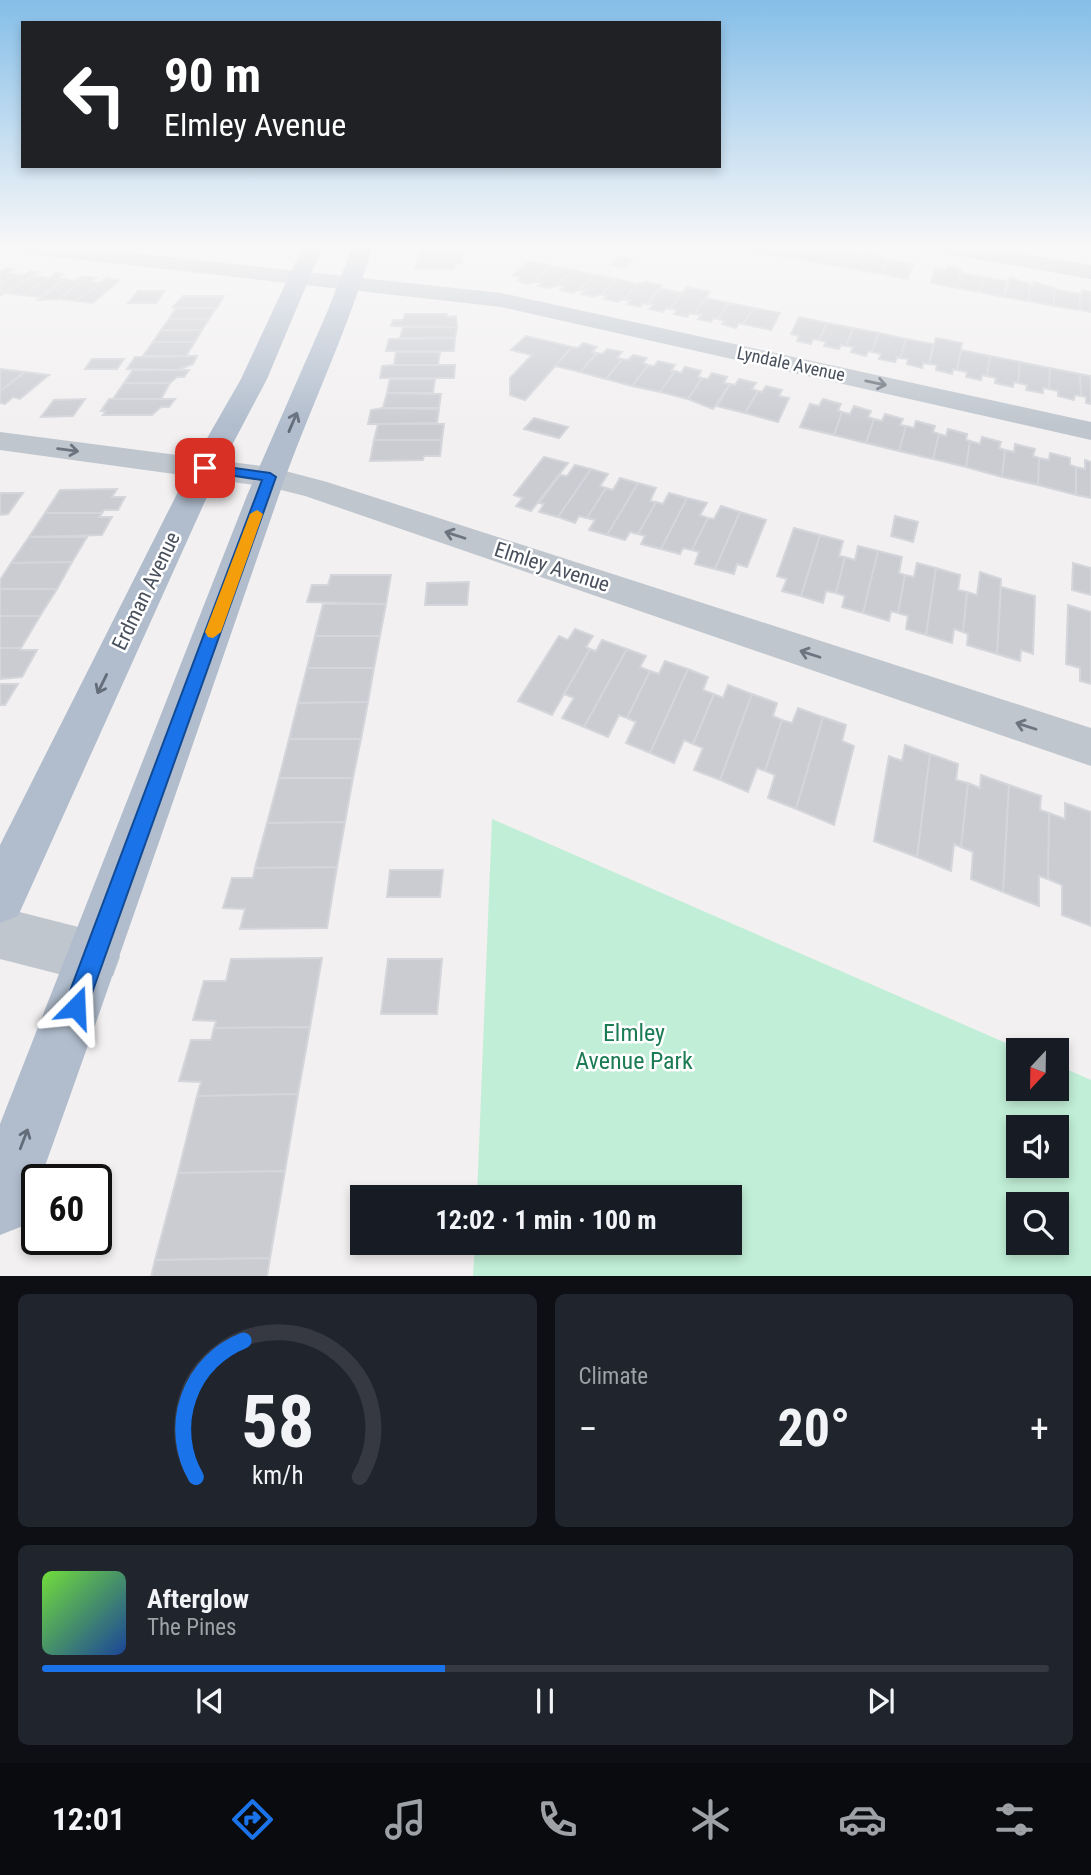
<!DOCTYPE html>
<html lang="en">
<head>
<meta charset="utf-8">
<style>
	body { margin:0; font-family:"Roboto Condensed",sans-serif; background:#20242c; color:#f1f3f6; height:100vh; display:flex; flex-direction:column; font-size:26px; white-space:nowrap }
	* { box-sizing:border-box; margin:0 }
	p { font-size:23px; color:#9ea1a6 }
	.icon { flex:none; width:38px; height:38px; fill:none; stroke:currentColor; stroke-width:2; stroke-linecap:round; stroke-linejoin:round }
	.map { position:relative; height:1276px; overflow:hidden }
	.panel { display:flex; flex-direction:column; gap:18px; padding:18px; background:#0d0f14; flex:1 }
	.panel>* { flex:none }
	.top-card { position:absolute; left:21px; top:21px; width:700px; height:147px; border-radius:0px; box-shadow:0 4px 10px #0003; background:#202124; color:#fff; overflow:hidden }
	.needle { width:46px; rotate:202deg }
	.tools { position:absolute; left:1006px; top:1038px; display:grid; gap:14px }
	.tools a { display:grid; place-items:center; width:63px; height:63px; border-radius:0px; background:#171b24; box-shadow:0 4px 10px #0003; font-size:35px }
	.speed { position:absolute; left:21px; top:1164px; display:flex; gap:14px; font-size:35px; font-weight:700; text-align:center }
	.speed>* { display:grid; place-content:center; width:91px; height:91px; border-radius:50%; background:#171b24; box-shadow:0 4px 10px #0003; line-height:1 }
	.speed .limit { border:4px solid #111; border-radius:10px; background:#fff; color:#111 }
	.pin { position:absolute; display:grid; place-items:center; width:60px; height:60px; color:#fff; margin:-30px; border-radius:14px; box-shadow:0 4px 10px #0006 }
	.me { position:absolute; width:77px; margin:-38px; rotate:21deg; stroke-linejoin:round; filter:drop-shadow(0 0 5px #0008) }
	.turn { display:flex; align-items:center; gap:24px; height:147px; padding:0 28px; font-size:32px }
	.turn .icon { width:91px; height:91px; stroke-width:2.5 }
	.turn b { display:block; font-size:49px; line-height:60px }
	.big { font-size:52px; font-weight:700; line-height:1.1 }
	.panel .card { flex:1; display:flex; flex-direction:column; justify-content:center; gap:10px; min-width:0; padding:0 24px; border-radius:10px; background:#20242c }
	.panel .dial { align-items:center; gap:0 }
	.dial svg { height:182px; overflow:visible; fill:none; stroke:#363941; stroke-width:7; stroke-linecap:round; text-anchor:middle }
	.dial text { fill:#f1f3f6; stroke:none }
	.song { display:flex; align-items:center; gap:21px }
	.cover { width:84px; height:84px; border-radius:10px; background:linear-gradient(135deg,hsl(100 70% 55%),hsl(220 70% 35%)) }
	.played { height:7px; border-radius:4px; background:linear-gradient(90deg,#1a73e8 40%,#363941 40%) }
	.keys { display:flex; justify-content:space-around; direction:ltr }
	.heat { display:flex; justify-content:space-between; align-items:center; font-size:38px; direction:ltr }
	.panel .tiles { flex:1; display:grid; gap:18px; grid-template-columns:1fr 1fr }
	.card:last-child { grid-column:span 2 }
	.trip { position:absolute; left:350px; top:1185px; width:392px; height:70px; border-radius:0px; background:#171b24; box-shadow:0 4px 10px #0003; font-weight:700; line-height:70px; text-align:center }
	.menu { display:flex; height:112px; justify-content:space-around; align-items:center; background:#090b0e; color:#9ea1a6 }
	.menu .icon { width:49px; height:49px }
	.menu .selected { color:#1a73e8 }
	.menu b { font-size:32px; color:#f1f3f6 }
	.map>svg:first-child { display:block }
	.green { fill:#c1eed6; fill-rule:evenodd }
	.building { fill:#caccd2; stroke:#d4d6db; stroke-width:2 }
	.lines { fill:none; stroke-linecap:round; stroke-linejoin:round }
	.street { fill:#bfc6ce; fill-rule:evenodd }
	.primary { fill:#b1bdcd; fill-rule:evenodd }
	.oneway { stroke:#6c747f }
	.oneway2 { stroke:#636c79 }
	.route { fill:#1a73e8; stroke:#114b97; stroke-width:2 }
	.slow { fill:#f59e0b }
	.labels { text-anchor:middle; stroke-width:5; stroke-linejoin:round; paint-order:stroke }
	.far-street-label { font-size:18px; fill:#49515d; stroke:#fff }
	.street-label { font-size:21px; fill:#49515d; stroke:#fff }
	.near-park-label { font-size:24px; fill:#1b7c54; stroke:#fff }
</style>
</head>
<body>
<div class="map">
<svg width="1091" height="1277" viewBox="0 0 1091 1277">
	<rect width="100%" height="100%" fill="#f2f0f0"/>
	<!-- green -->
	<path class="green" d="M492,819l530,231h-4v38h39v-23l34,15v196h-618l2,-33 255,-1v-45h-253zM1018,1127h39v39h-39zM1018,1204h39v38h-39z"/>
	<!-- building -->
	<path class="building" d="M755,248h22l-4,7 -21,-4z
		M777,248h23l-7,10 -20,-3z
		M800,248h17l6,1 -8,13 -22,-4z
		M823,249l20,3 -7,14 -21,-4z
		M422,250h40l-1,8 -43,1z
		M843,252l22,4 -6,14 -23,-4z
		M870,253l17,7 -5,14 -23,-4 6,-14z
		M620,256l13,3 -9,9 -14,-3z
		M418,259h45l-1,4h-6l-2,6h-39z
		M887,260l26,4 -5,15 -26,-5z
		M529,261l23,5 -16,15 -8,3 -11,-3 5,-3 -9,-3z
		M552,266l21,4 -15,15 -8,3 -12,-2 4,-4 -6,-1z
		M948,266l13,3 -4,19 -26,-5 4,-15 12,2z
		M7,268l8,1 -6,4 7,1 -16,10v-12z
		M573,270l21,5 -15,15 -7,3 -12,-3 4,-3 -6,-2z
		M31,271l7,1 -38,24v-12l16,-10 8,1z
		M38,272l-5,4 16,2 -26,17 -17,-2z
		M56,273l7,1 -6,5h8l-25,18 -17,-2z
		M960,273l23,4 -3,15 -23,-4z
		M594,275l22,4 -14,15 -8,3 -13,-3 4,-3 -6,-1z
		M80,277h8l-30,22 -20,1 27,-21 9,2z
		M88,277l8,1 -6,4 8,1 9,-5 -31,23 -18,-2z
		M983,277l23,4 -2,16 -24,-5z
		M107,278l13,2 -27,23 -17,-2z
		M1010,278l20,6 -1,17 -25,-4z
		M616,279l22,5 -14,15 -7,3 -13,-3 3,-3 -5,-2z
		M646,282l15,3 -14,19 -4,-1 -3,4 -13,-3 3,-4 -6,-1 14,-15z
		M1034,282l20,6v18l-25,-5 1,-16 4,1z
		M687,287l23,5 -16,22 -4,-1 -3,4 -13,-3 3,-4 -7,-1z
		M660,288l22,5 -12,16 -4,-1 -3,4 -14,-3 4,-4 -6,-1z
		M1054,289l26,5v16l-26,-4z
		M1082,290l9,2v20l-11,-2z
		M138,291h26l-8,12h-28z
		M183,296h41l-7,12 -44,-1z
		M706,298l23,5 -11,16 -5,-1 -2,4 -13,-3 3,-4 -7,-1z
		M729,303l25,5 -11,16 -4,-1 -3,5 -14,-4 3,-3 -7,-2z
		M176,308h40l-7,11h-40z
		M754,308l26,5 -9,17 -28,-6z
		M405,314h42l-1,3 10,-1 1,11 -66,-1 2,-6h10z
		M799,317l28,6 -8,17 -6,-1 -2,5 -14,-3 2,-5 -8,-2z
		M169,319h40l-7,11h-41z
		M827,323l26,5 -7,18 -5,-1 -2,4 -15,-3 2,-4 -7,-2z
		M403,327h54l-2,11h-55z
		M853,328l26,5 -7,19 -4,-1 -2,5 -15,-4 2,-5 -7,-1z
		M161,330h41l-7,12h-42z
		M879,333l27,6 -6,19 -3,-1 -2,5 -16,-3 2,-5 -9,-2z
		M526,336l46,11 -47,53 -15,-5v-17l22,-23 -21,-5z
		M455,338l-1,13h-68l3,-12z
		M936,338l26,5 -5,27 -4,-1 -1,5 -16,-4 1,-5 -8,-1z
		M906,339l27,5 -4,20 -6,-1 -1,5 -15,-4 1,-5 -8,-1z
		M153,342h42l-9,14h-43z
		M583,343l14,4 -5,5 5,1 -17,19 -25,-6 17,-19 6,1z
		M607,349l15,3 -5,6 5,1 -16,20 -26,-7 17,-19 6,1z
		M961,350l29,6 -3,20 -5,-1 -1,5 -15,-3 1,-5 -10,-2z
		M396,352h44l-2,13h-44z
		M633,355l14,3 -4,5 5,2 -16,21 -26,-7 16,-20 6,1z
		M186,356h11l-4,8 -15,6 -51,-1 8,-12z
		M990,356l30,6 -2,21 -4,-1 -1,5 -18,-4 1,-5 -9,-2z
		M92,359h32l-7,10h-32z
		M658,361l17,4 -4,6h4l-15,21 -28,-6 16,-21 6,1z
		M1020,362l30,6 -1,21 -6,-1v5l-17,-3 1,-5 -9,-2z
		M394,365h61l-1,13h-74l2,-12z
		M685,367l16,4 -3,6 4,1 -14,21 -28,-7 15,-21 6,2z
		M1050,368l30,6 1,22 -6,-1 -1,5 -16,-4v-5l-9,-2z
		M0,369l25,3 -25,19z
		M133,370h56l-5,7h-7l-7,6h-46z
		M25,372l24,3 -29,24 -7,-2 -8,7 -5,-1v-12z
		M712,373l15,4 -3,6 6,1 -17,25 -25,-10 14,-21 6,1z
		M1080,374l11,2v28l-5,-1v-6l-5,-1z
		M390,379h45l-2,14h-46z
		M739,379l17,4 -4,6 6,2 -13,22 -28,-7 13,-22 5,1z
		M124,383h46l-9,16h-48z
		M766,386l16,4 -3,6 10,2 -11,24 -33,-9 13,-22 4,1z
		M387,393l54,1 -2,14h-56z
		M85,399l-12,17 -32,1 13,-17z
		M109,399h66l-6,8h-8l-9,8h-49l3,-4h-5z
		M823,399l18,5 -3,6 4,2 -8,23 -34,-8 10,-23 9,2z
		M854,406l17,5 -3,6 6,2 -8,24 -32,-8 8,-23 8,2z
		M383,408l56,1 -2,14 -69,1 3,-14z
		M885,414l18,5 -3,6 6,1 -7,25 -33,-8 8,-24 8,2z
		M534,418l34,9 -9,11 -35,-9z
		M916,421l19,5 -2,6 6,2 -6,25 -34,-8 7,-25 8,2z
		M378,424h66l-2,16h-68z
		M948,429l19,5 -1,6 4,1 -4,26 -33,-8 6,-25 7,2z
		M982,437l19,5 -2,6 6,2 -3,27 -36,-10 4,-26 10,3z
		M374,440h68l-2,16h-16l-1,4 -53,1z
		M1015,444l20,5 -2,7 6,2 -1,27 -36,-8 3,-27 9,2z
		M1050,453l20,5v7l6,2v28l-38,-10 1,-27 10,2z
		M544,457l24,6 -37,48 -15,-5 7,-8 -9,-3z
		M1085,460l6,2v36l-15,-3v-28l9,2z
		M575,465l16,4 -33,48 -19,-5 5,-8 -5,-1 21,-28 7,1z
		M591,469l17,5 -8,12 6,2 -19,30 -8,-2 -4,7 -17,-6z
		M620,478l18,5 -31,52 -18,-5 6,-10 -8,-2 19,-30 7,2z
		M638,483l18,5 -6,13 6,1 -18,32 -8,-2 -5,8 -18,-5z
		M117,489l-5,8h13l-7,13h-14l-2,3h-57l15,-23z
		M0,493h23l-15,21 -8,1z
		M669,493l18,5 -26,51 -20,-5 4,-8 -7,-2 18,-32 7,2z
		M687,498l20,5 -7,12 8,3 -16,32 -9,-2 -3,6 -19,-5z
		M721,506l19,6 -25,57 -20,-5 4,-12 -7,-2 16,-32 6,1z
		M740,512l26,8 -19,47 -10,-3 -3,10 -19,-5z
		M45,513h57l-3,4h13l-10,18 -73,2z
		M895,516l23,6 -5,20 -22,-6z
		M794,528l26,7 -19,61 -19,-5 5,-12 -10,-3z
		M820,535l23,6 -4,15 6,1 -9,36 -10,-2 -3,12 -22,-7z
		M29,537h58l-15,25 -61,1z
		M858,546l20,5 -15,62 -21,-6 3,-11 -9,-3 9,-36 10,3z
		M878,551l24,6 -3,16 6,2 -7,38 -7,-2 -2,10 -26,-8z
		M72,562l-15,27h-57v-9l11,-17z
		M917,563l19,5 -10,67 -20,-6 2,-13 -10,-3 7,-38 9,2z
		M1073,563l18,5v27l-19,-5z
		M936,568l24,7 -2,15 9,2 -4,40 -9,-3 -2,14 -26,-8z
		M980,572l21,7 -4,75 -30,-9 1,-11 -5,-2 4,-40 10,3z
		M331,575h60l-5,29 -79,-2 5,-17h16z
		M469,582l-2,23h-42l2,-22z
		M1001,587l34,9 -2,58 -12,-4 -1,11 -23,-7z
		M0,589h57l-17,27h-40z
		M323,604h63l-6,32h-65z
		M1068,605l23,7v72l-11,-3v-13l-14,-4z
		M0,616h40l-19,32h-21z
		M575,629l18,7 -7,11 4,2 -38,66 -34,-14 41,-65 9,4z
		M315,636h65l-6,32h-67z
		M602,640l25,9 -43,78 -22,-9 12,-20 -10,-4 26,-45 6,2z
		M0,648h21l-1,2h17l-15,27 -22,2z
		M627,649l19,7 -6,11 10,4 -23,47 -8,-3 -11,22 -24,-10z
		M665,661l23,8 -38,84 -24,-10 10,-21 -9,-4 23,-47 9,3z
		M307,668h67l-6,34 -70,1z
		M688,669l20,8 -5,13 11,4 -21,50 -9,-4 -10,23 -24,-10z
		M0,684h18l-13,21h-5z
		M728,685l24,9 -32,86 -26,-10 9,-22 -10,-4 21,-50 9,4z
		M752,694l25,9 -4,13 9,4 -17,51 -8,-3 -9,24 -28,-12z
		M368,702l-7,37h-72l9,-36z
		M798,708l25,9 -27,92 -28,-11 7,-23 -10,-4 17,-51 10,3z
		M823,717l23,8 -4,16 12,5 -20,79 -38,-16z
		M289,739h72l-8,39h-74z
		M905,745l25,9 -13,103 -43,-16 15,-85 13,5z
		M930,754l28,10 -2,16 12,3 -7,64 -7,-3 -3,27 -34,-14z
		M981,775l28,10 -6,107 -32,-13 2,-27 -12,-5 7,-64 12,5z
		M279,778h74l-8,44 -78,1z
		M1009,785l32,11 -1,14 9,3 -1,66 -9,-3v30l-36,-14z
		M1065,803l26,9v114l-29,-11v-30l-14,-6 1,-66 16,6z
		M345,822l-8,45 -82,1 12,-45z
		M337,867l-10,61 -87,1 5,-20 -22,-1 9,-30h21l2,-10z
		M390,870h53l-3,27h-53z
		M322,958l-12,69 -96,1 2,-7 -23,-1 11,-39h22l5,-22z
		M388,959h54l-5,55h-56z
		M310,1027l-12,67 -101,2 4,-14 -22,-1 12,-41h20l3,-12z
		M298,1094l-13,77 -107,2 19,-77z
		M285,1171l-15,87 -115,2 23,-87z
		M270,1258l-3,19h-116l4,-17z"/>
	<g class="lines">
		<!-- street -->
		<path class="street" d="M21,248h64l416,45 590,129v18l-590,-133 -470,-53 -7,-2z
			M939,248h46l106,17v14l-142,-25 -7,-2z
			M0,432l270,35 57,15 764,246v38l-786,-270 -36,-9 -269,-37z
			M0,907l94,24 19,7 7,19 -7,19 -19,7 -94,-24z"/>
		<!-- primary -->
		<path class="primary" d="M302,248h20l-55,131 -47,89 -202,448 -18,7v-78l190,-377 51,-89z
			M352,248h20c-25,85 -64,164 -93,247 -79,228 -157,457 -239,685h-3v10l-14,36 -23,9v-111l248,-631 80,-183z"/>
	</g>
	<!-- one-way arrows -->
	<defs><path id="oneway-shaft" d="M-6 0H5M1.5-3L5.5 0L1.5 3" fill="none" stroke-width="1.6" stroke-linecap="round" stroke-linejoin="round" transform="scale(1.75)"/></defs>
	<g class="oneway">
		<use href="#oneway-shaft" transform="translate(876 383) rotate(12)"/>
		<use href="#oneway-shaft" transform="translate(68 450) rotate(7)"/>
		<use href="#oneway-shaft" transform="translate(455 535) rotate(-162)"/>
		<use href="#oneway-shaft" transform="translate(810 654) rotate(-162)"/>
		<use href="#oneway-shaft" transform="translate(1026 726) rotate(-162)"/>
	</g>
	<g class="oneway2">
		<use href="#oneway-shaft" transform="translate(293 422) rotate(-67)"/>
		<use href="#oneway-shaft" transform="translate(102 684) rotate(116)"/>
		<use href="#oneway-shaft" transform="translate(24 1139) rotate(-69)"/>
	</g>
	<!-- sky -->
	<linearGradient id="sky" x2="0" y2="1"><stop stop-color="#85bee8"/><stop offset="0.58" stop-color="#f9f8f8"/><stop offset="1" stop-color="#f9f8f8" stop-opacity="0"/></linearGradient>
	<rect width="1091" height="426" fill="url(#sky)"/>
	<!-- route -->
	<path class="route" d="M205,464l65,9 6,4 -189,530 -3,8 -8,3 -8,-3 -4,-8 198,-527 -61,-9v-6z"/>
	<!-- slow -->
	<path class="slow" d="M257,510l6,4 -42,118 -8,6 -5,-1 -3,-5 45,-118z"/>
	<g class="labels">
		<!-- far-street labels -->
		<g class="far-street-label">
			<text transform="translate(791 364) rotate(12)" y="6">Lyndale Avenue</text>
		</g>
		<!-- street labels -->
		<g class="street-label">
			<text transform="translate(552 567) rotate(18)" y="7">Elmley Avenue</text>
			<text transform="translate(146 591) rotate(-64)" y="7">Erdman Avenue</text>
		</g>
		<!-- near-park labels -->
		<g class="near-park-label">
			<text x="634" y="1041">Elmley<tspan x="634" dy="28">Avenue Park</tspan></text>
		</g>
	</g>
</svg>
<div class="tools">
<a><svg class="needle" viewBox="-14 -14 28 28"><path d="M0-13l5 13h-10z" fill="#e53935"/><path d="M0 13l5-13h-10z" fill="#9ea1a6"/></svg></a>
<a><svg class="icon" aria-label="sound" viewBox="0 0 24 24"><path d="M4 9h4l5-4v14l-5-4H4zM17 9q2 3 0 6"/></svg></a>
<a><svg class="icon" aria-label="search" viewBox="0 0 24 24"><circle cx="10" cy="10" r="6"/><path d="M15 15l6 6"/></svg></a>
</div>
<div class="speed"><div class="limit">60</div></div>
<div class="pin" style="left:205px;top:468px;background:#d93025"><svg class="icon" aria-label="arrive" viewBox="0 0 24 24"><path d="M6 21V4h12l-3 4 3 4H6"/></svg></div>
<svg class="me" style="left:76px;top:1007px" viewBox="-20 -20 40 40"><path d="M0-17L14 15 0 8-14 15z" fill="#1a73e8" stroke="#fff" stroke-width="4"/></svg>
<div class="trip">12:02 · 1 min · 100 m</div>
<div class="top-card">
<div class="turn"><svg class="icon" aria-label="left" viewBox="0 0 24 24"><path d="M17 20v-9H6M10 6l-5 5 5 5"/></svg><div><b>90 m</b>Elmley Avenue</div></div>
</div>
</div>
<section class="panel">
<div class="tiles">
<div class="card dial"><svg viewBox="0 0 100 80">
<path d="M14 69A42 42 0 1 1 86 69"/>
<path d="M14 69A42 42 0 0 1 35 9" stroke="#1a73e8"/>
<text x="50" y="56" font-size="32" font-weight="700">58</text>
<text x="50" y="72" font-size="11">km/h</text>
</svg></div>
<div class="card"><p>Climate</p>
<div class="heat"><a>−</a><b class="big">20°</b><a>+</a></div>
</div>
<div class="card">
<div class="song"><i class="cover"></i><div><b>Afterglow</b><p>The Pines</p></div></div>
<div class="played"></div>
<div class="keys"><svg class="icon" aria-label="previous" viewBox="0 0 24 24"><path d="M18 5L8 12l10 7zM5 5v14"/></svg><svg class="icon" aria-label="pause" viewBox="0 0 24 24"><path d="M8 5v14M16 5v14"/></svg><svg class="icon" aria-label="next" viewBox="0 0 24 24"><path d="M6 5l10 7-10 7zM19 5v14"/></svg></div>
</div>
</div>
</section>
<nav class="menu">
<b>12:01</b>
<svg class="icon selected" aria-label="directions" viewBox="0 0 24 24"><path d="M12 3l9 9-9 9-9-9zM9 14v-3h6M13 9l2 2-2 2"/></svg>
<svg class="icon" aria-label="music" viewBox="0 0 24 24"><path d="M9 18V5l10-2v13"/><circle cx="6" cy="18" r="3"/><circle cx="16" cy="16" r="3"/></svg>
<svg class="icon" aria-label="phone" viewBox="0 0 24 24"><path d="M5 4h4l2 5-3 2q2 4 5 5l2-3 5 2v4C11 20 4 13 5 4z"/></svg>
<svg class="icon" aria-label="climate" viewBox="0 0 24 24"><path d="M12 3v18M4 7l16 10M4 17L20 7"/></svg>
<svg class="icon" aria-label="car" viewBox="0 0 24 24"><path d="M5 17H2v-5l4-1 3-4h7l3 4 3 1v5h-3M9 17h6M6 11h13"/><circle cx="7" cy="17" r="2"/><circle cx="17" cy="17" r="2"/></svg>
<svg class="icon" aria-label="filters" viewBox="0 0 24 24"><path d="M4 7h16M4 17h16"/><circle cx="9" cy="7" r="2"/><circle cx="15" cy="17" r="2"/></svg>
</nav>
</body>
</html>
